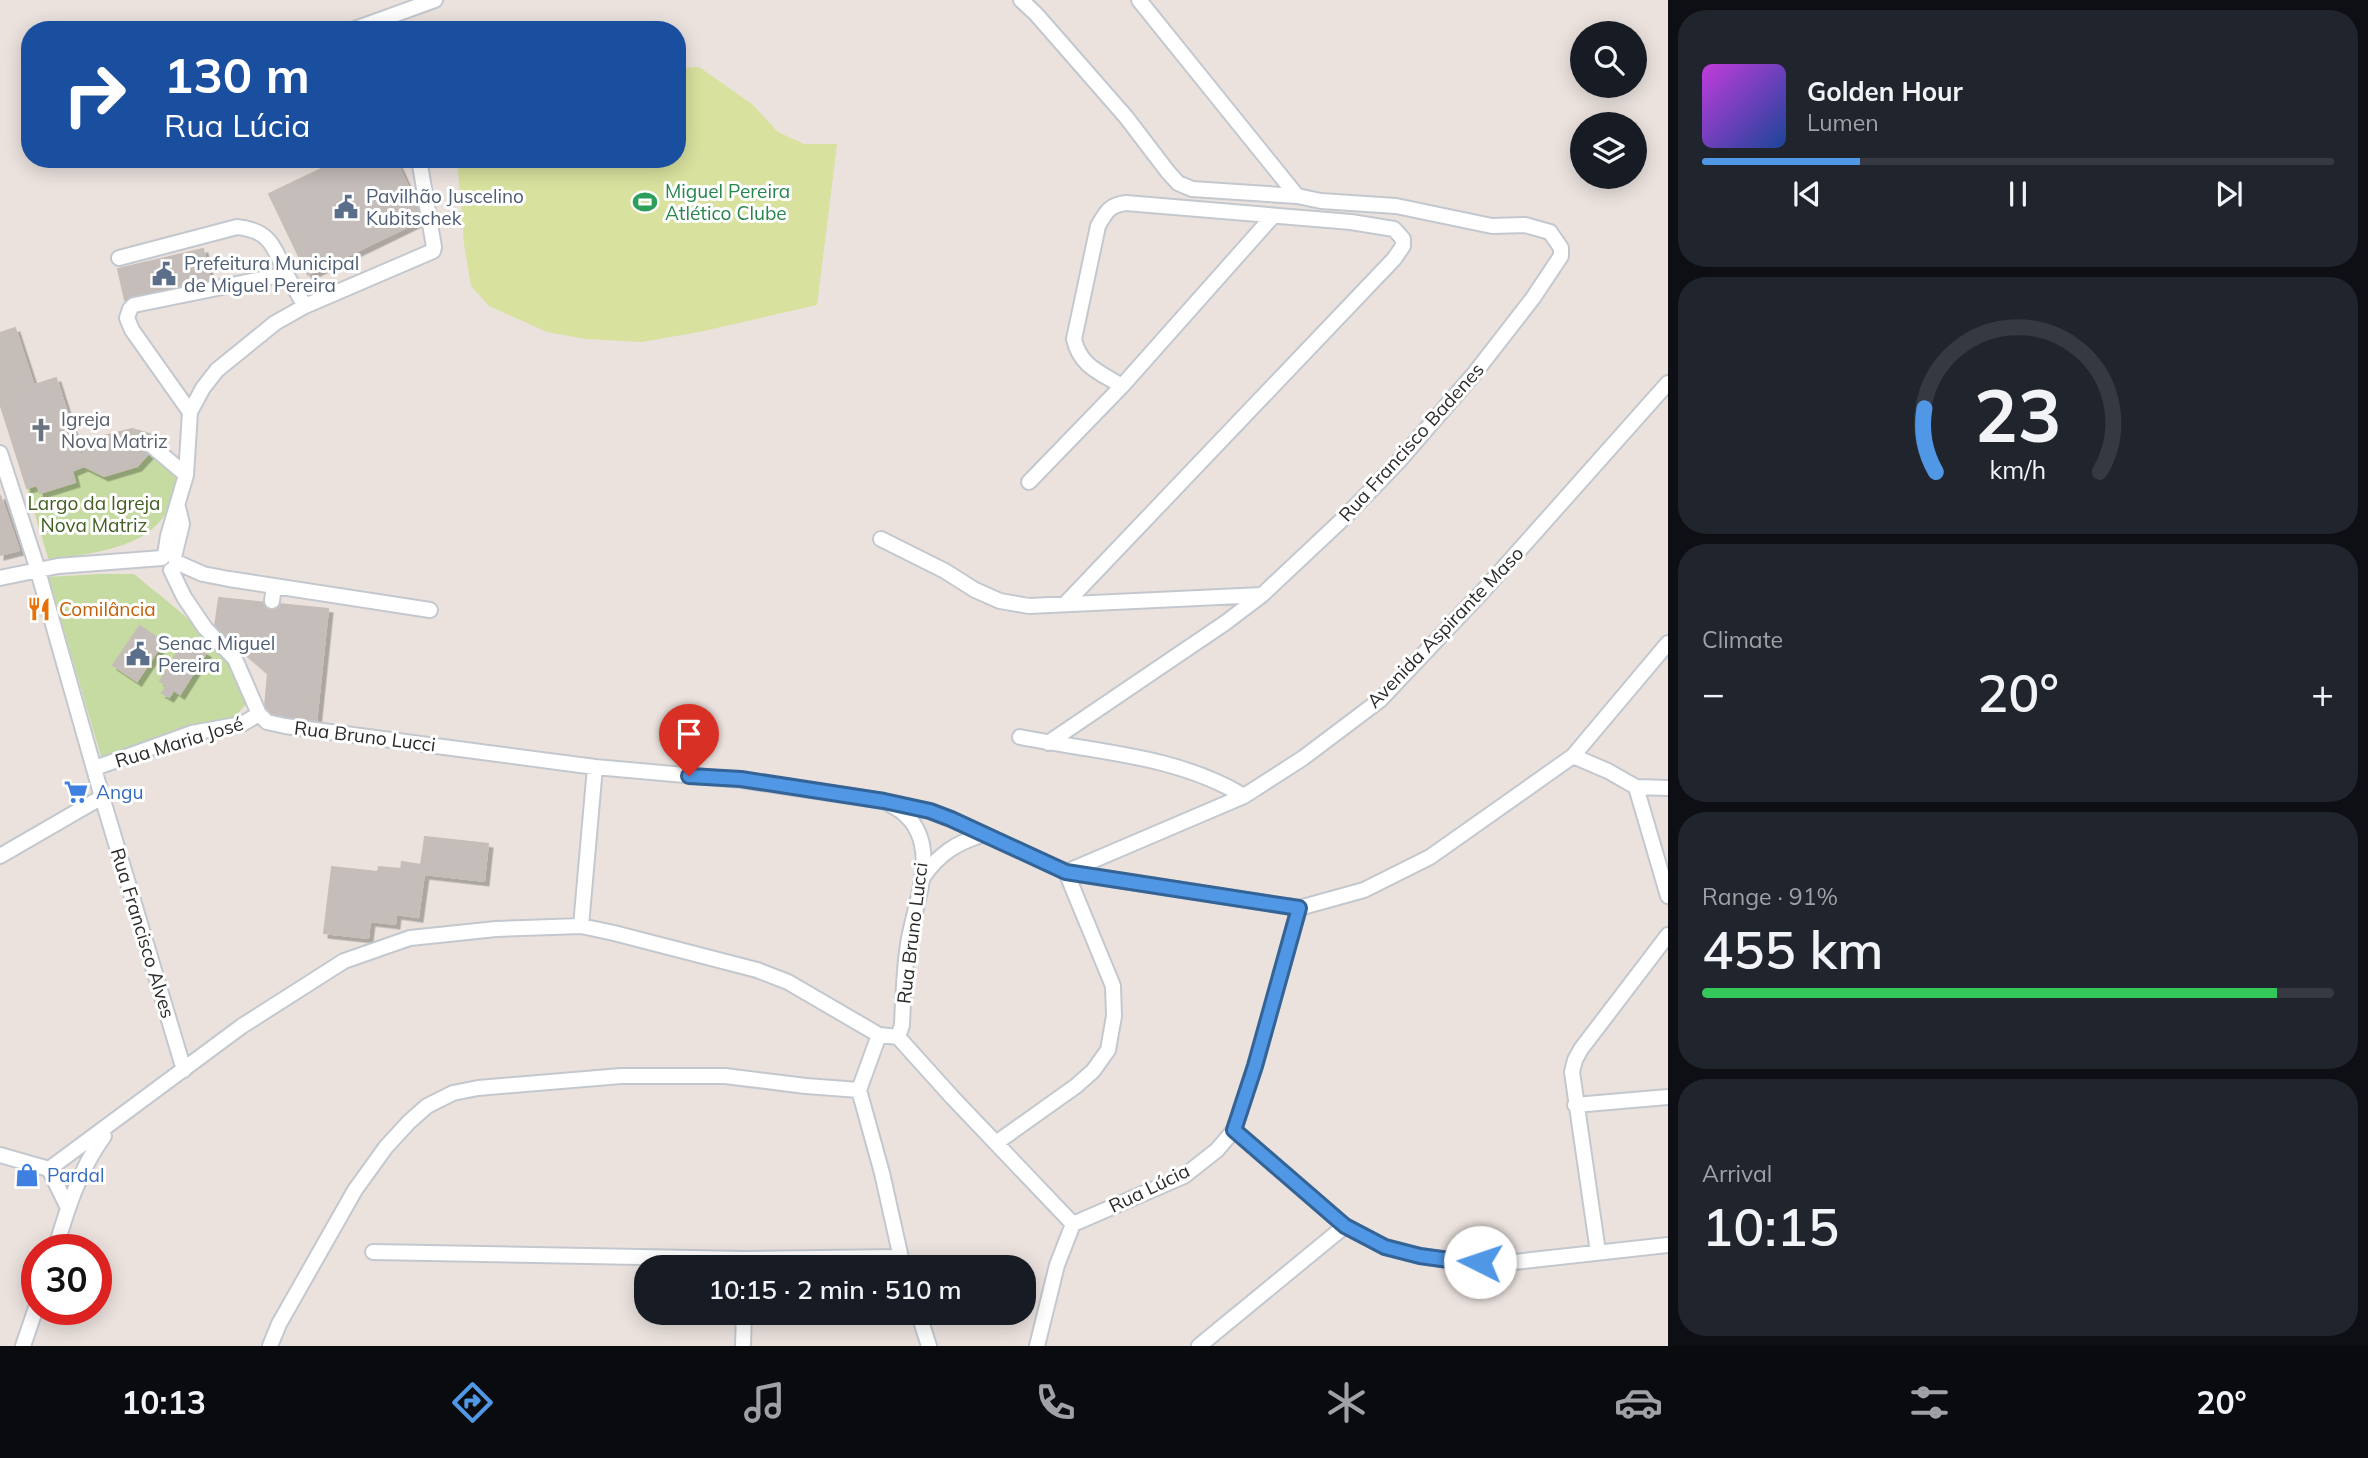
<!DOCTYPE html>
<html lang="en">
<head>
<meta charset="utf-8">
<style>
	body { margin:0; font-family:Mulish,sans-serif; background:#20242c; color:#f1f3f6; height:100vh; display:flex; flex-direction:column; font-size:26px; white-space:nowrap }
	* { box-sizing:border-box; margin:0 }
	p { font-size:23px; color:#9ea1a6 }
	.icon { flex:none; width:38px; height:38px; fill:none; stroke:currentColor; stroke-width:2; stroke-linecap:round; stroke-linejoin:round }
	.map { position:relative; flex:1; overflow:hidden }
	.panel { display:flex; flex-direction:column; gap:10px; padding:10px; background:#0d0f14; width:700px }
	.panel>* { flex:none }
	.banner { position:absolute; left:21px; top:21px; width:665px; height:147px; border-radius:28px; box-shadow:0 4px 18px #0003; background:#1a4fa0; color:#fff; overflow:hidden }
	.controls { position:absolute; left:1570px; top:21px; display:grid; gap:14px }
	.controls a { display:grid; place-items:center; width:77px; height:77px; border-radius:50%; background:#171b24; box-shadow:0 4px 18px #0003; font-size:35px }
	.speed { position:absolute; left:21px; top:1234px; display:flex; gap:14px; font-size:35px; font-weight:700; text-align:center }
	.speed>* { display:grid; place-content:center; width:91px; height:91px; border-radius:50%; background:#171b24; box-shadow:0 4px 18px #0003; line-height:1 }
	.speed .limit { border:10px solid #d22; background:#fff; color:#111 }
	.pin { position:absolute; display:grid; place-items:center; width:60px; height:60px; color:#fff; margin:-72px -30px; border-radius:50% 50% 50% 0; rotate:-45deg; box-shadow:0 0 7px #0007 }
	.pin .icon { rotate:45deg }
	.me { position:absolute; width:77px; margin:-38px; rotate:274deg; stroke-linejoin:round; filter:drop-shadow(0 0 5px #0008) }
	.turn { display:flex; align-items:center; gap:24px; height:147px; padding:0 28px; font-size:32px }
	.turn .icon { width:91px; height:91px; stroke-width:2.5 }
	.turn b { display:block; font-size:49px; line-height:60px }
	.big { font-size:52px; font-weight:600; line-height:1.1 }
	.panel .tile { flex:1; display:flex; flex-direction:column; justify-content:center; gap:10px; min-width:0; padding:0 24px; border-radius:28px; background:#20242c }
	.panel .dial { align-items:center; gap:0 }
	.dial svg { height:182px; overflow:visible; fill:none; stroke:#363941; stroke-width:7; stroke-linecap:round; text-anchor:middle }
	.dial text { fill:#f1f3f6; stroke:none }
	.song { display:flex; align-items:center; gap:21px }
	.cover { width:84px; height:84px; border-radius:10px; background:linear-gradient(135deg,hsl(290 70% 55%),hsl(220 70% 35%)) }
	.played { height:7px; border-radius:4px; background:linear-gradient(90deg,#5098e6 25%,#363941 25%) }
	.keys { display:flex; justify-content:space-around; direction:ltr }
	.heat { display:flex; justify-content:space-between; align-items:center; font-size:38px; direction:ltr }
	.charge { height:10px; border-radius:5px; background:linear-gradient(90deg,#34c759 91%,#363941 0) }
	.trip { position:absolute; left:634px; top:1255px; width:402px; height:70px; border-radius:28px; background:#171b24; box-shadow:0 4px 18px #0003; font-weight:600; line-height:70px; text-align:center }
	.tabs { display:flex; height:112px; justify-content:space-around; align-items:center; background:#090b0e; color:#9ea1a6 }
	.tabs .icon { width:49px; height:49px }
	.tabs .active { color:#5098e6 }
	.tabs b { font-size:32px; color:#f1f3f6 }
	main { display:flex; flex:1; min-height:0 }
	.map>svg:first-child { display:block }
	.green { fill:#c6dba1 }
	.pitch { fill:#d9e19e }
	.building { fill:#c4bdba; stroke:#c6bdb8; stroke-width:2; filter:url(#shadow) }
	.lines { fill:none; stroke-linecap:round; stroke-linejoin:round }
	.minor-casing { stroke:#c3c8cf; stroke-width:18 }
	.minor { stroke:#fff; stroke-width:14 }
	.route-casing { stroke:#346396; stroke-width:18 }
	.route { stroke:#5098e6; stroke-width:12 }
	.labels { text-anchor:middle; stroke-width:6; stroke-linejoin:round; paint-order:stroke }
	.leisure-label { font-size:19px; fill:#27864d; stroke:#fff; text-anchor:start }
	.service-label { font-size:19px; fill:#4e5e75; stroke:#fff; text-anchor:start }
	.worship-label { font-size:19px; fill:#5b616d; stroke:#fff; text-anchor:start }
	.street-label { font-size:19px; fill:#2b2b2b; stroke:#fff }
	.park-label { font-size:19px; fill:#416022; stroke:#fff }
	.food-label { font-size:19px; fill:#c56008; stroke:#fff; text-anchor:start }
	.shop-label { font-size:19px; fill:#366cbe; stroke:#fff; text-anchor:start }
</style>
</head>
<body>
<main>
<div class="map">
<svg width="1668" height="1346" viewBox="0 0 1668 1346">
	<defs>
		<filter id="shadow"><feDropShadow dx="4.5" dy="4.5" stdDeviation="0" flood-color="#0004"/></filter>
	</defs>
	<rect width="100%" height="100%" fill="#ebe2de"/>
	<!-- green -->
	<path class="green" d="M151,451c19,16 32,21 22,48 -19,52 -79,52 -124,62l-22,-73 10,-3 3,8 35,-11 -3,-11 12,-5 21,10 32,-10z
		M100,574h34c35,29 83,64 104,104 4,8 6,18 8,26l-11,13 -22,4 -42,16 -38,10 -30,16 -55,-186z"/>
	<!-- pitch -->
	<path class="pitch" d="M699,67l53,37 26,28 26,12h33l-20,161 -118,27 -57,10 -56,-3 -39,-7 -58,-26 -18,-20 -7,-42 -7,-85h220v-91z"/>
	<!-- building -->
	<path class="building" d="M342,159h53l28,60 -115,56 -39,-81z
		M203,249l7,30 -85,21 -7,-31z
		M15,328l19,58 -34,10v-63z
		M56,378l28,88 -12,5 3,11 -35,11 -3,-8 -10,3 -27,-85v-7z
		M132,429l18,5 1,17 -14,15 -33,10 -20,-10 -3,-10 15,-18z
		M0,495l19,55 -19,5z
		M219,598l109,11 -12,114 -34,-2 -17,-14 3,-34 -53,-46z
		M140,626l23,16 -26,39 -24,-16z
		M185,640l21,13 -26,41 -6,-4 -5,7 -7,-4 5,-7 -7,-5z
		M425,837l63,7 -4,37 -60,-7 -6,43 -22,-3 -1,10 -25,-3 -2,17 -44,-5 8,-66 46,5 1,-5 22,2 1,-7 19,3z"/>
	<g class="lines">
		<!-- minor casing -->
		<g class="minor-casing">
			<path id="minor" d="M1021,0l15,14 90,103 42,55 10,11 14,6 105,7
				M352,30l83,-30
				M119,258l118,-31c33,3 37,20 49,47
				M190,412l-58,-82 -5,-12 3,-9 4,-4 152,-31 19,32
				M152,446l34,29
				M0,453l36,111 66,233 82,273
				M1029,482l93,-96 151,-170
				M881,539l64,32 30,19 25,11 29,5 233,-11
				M165,555l3,-19 18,-61 4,-63 13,-24 14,-18 58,-47 30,-17 128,-55 1,-4 -15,-88
				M174,557l8,-33 -4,-17
				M176,562l27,12 26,5 201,31
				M0,578l58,-12 104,-8
				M272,601l2,-14
				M1066,603l328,-344 9,-13v-7l-9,-10 -43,-7 -225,-19c-17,2 -20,9 -28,23l-24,113c6,27 25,33 48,47
				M259,714l8,8 18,4 310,41 146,13 143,21c6,4 13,7 18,11 41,32 12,92 6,132 -4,27 -5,54 -6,81l-4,12
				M1020,737c75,15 156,18 224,59
				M1048,743l177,-120 37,-28 83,-78 53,-55 76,-88 59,-76 28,-42v-8l-11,-16 -25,-7 -33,1 -96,-20 -75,-5 -24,-5 -158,-196
				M1573,756l35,15 28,16 32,109
				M95,768l97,-35 50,-9 17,-10 -24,-55 -30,-31 -21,-31 -13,-27
				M1636,787l32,1
				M884,801l46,10 21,8 115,53 233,36 65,-18 66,-33 143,-101 95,-113
				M0,856l102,-59
				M923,877c16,-23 33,-34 59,-42
				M581,926l14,-159
				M879,1035l-20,55 23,83 21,94
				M898,1037l54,60 121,127 -16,41 -20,81
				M1575,1105l93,-8
				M1234,1130l111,96 40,21 35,9 36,5 49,2 163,-18
				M996,1143l80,-57 17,-15 15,-21 6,-34 -1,-30 -47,-114 178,-76 59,-38 77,-58 103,-109 185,-208
				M0,1155l49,14 193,-143 102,-65 66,-23 86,-9 85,-3 33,7 143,37 31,12 91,53 19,2
				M49,1169l19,39
				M1073,1224l111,-48 33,-26 17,-20 21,-64 44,-158
				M55,1250c12,-40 24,-80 49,-114
				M373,1252l372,7 155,-2
				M1598,1252l-26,-180 3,-12 6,-11 87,-114
				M918,1312l11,34
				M23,1346l14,-41
				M270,1346l9,-22 76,-134 31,-43 23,-25 18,-16 26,-13 25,-5 143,-12h104l81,10 53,4
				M743,1346l1,-34
				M1199,1346l146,-120"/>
		</g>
		<!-- minor -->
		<use href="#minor" class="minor"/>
	</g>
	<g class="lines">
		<!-- route casing -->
		<g class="route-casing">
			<path id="route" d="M689,776l52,3 143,22 46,10 21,8 115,53 233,36 -44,158 -21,64 111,96 40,21 35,9 36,5 24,1"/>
		</g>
		<!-- route -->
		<use href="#route" class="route"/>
	</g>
	<!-- icons -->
	<defs>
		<g id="stadium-bare" transform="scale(1.89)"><path d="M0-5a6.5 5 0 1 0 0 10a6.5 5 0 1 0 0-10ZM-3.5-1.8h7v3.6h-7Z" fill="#2e9e5b" stroke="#fff" stroke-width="2.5" paint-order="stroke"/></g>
		<g id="civic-bare" transform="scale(1.89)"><path d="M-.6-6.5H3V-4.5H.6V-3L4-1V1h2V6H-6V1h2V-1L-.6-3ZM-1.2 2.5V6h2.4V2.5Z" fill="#5c6f8a" stroke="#fff" stroke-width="2.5" paint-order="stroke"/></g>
		<g id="church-bare" transform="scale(1.89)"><path d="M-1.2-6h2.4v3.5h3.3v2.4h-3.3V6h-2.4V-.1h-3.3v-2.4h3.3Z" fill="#6b7280" stroke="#fff" stroke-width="2.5" paint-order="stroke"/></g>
		<g id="restaurant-bare" transform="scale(1.89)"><path d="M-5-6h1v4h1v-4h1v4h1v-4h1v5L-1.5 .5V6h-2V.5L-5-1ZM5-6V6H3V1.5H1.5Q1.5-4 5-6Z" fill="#e8710a" stroke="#fff" stroke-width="2.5" paint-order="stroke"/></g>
		<g id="supermarket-bare" transform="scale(1.89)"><path d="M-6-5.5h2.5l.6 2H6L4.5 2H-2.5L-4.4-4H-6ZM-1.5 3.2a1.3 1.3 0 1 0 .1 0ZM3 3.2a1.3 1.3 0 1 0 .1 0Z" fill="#3f7fe0" stroke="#fff" stroke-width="2.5" paint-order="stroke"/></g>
		<g id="shop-bare" transform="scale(1.89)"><path d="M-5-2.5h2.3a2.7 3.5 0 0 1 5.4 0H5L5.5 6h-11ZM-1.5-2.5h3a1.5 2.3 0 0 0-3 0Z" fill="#3f7fe0" stroke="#fff" stroke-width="2.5" paint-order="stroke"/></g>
	</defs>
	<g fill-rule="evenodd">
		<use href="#stadium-bare" x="645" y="202"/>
		<use href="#civic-bare" x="346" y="207"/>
		<use href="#civic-bare" x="164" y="274"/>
		<use href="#church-bare" x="41" y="430"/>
		<use href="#restaurant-bare" x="39" y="609"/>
		<use href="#civic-bare" x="138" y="654"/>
		<use href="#supermarket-bare" x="76" y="792"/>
		<use href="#shop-bare" x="27" y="1175"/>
	</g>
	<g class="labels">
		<!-- leisure labels -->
		<g class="leisure-label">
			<text x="665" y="198">Miguel Pereira<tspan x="665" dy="22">Atlético Clube</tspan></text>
		</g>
		<!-- service labels -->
		<g class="service-label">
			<text x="366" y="203">Pavilhão Juscelino<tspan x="366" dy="22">Kubitschek</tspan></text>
			<text x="184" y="270">Prefeitura Municipal<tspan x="184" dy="22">de Miguel Pereira</tspan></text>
			<text x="158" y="650">Senac Miguel<tspan x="158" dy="22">Pereira</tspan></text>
		</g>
		<!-- worship labels -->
		<g class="worship-label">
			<text x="61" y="426">Igreja<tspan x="61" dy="22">Nova Matriz</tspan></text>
		</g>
		<!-- street labels -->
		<g class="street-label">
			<text transform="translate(1411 442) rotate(-48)" y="7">Rua Francisco Badenes</text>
			<text transform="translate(1445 627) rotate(-46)" y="7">Avenida Aspirante Maso</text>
			<text transform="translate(365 736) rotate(7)" y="7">Rua Bruno Lucci</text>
			<text transform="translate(179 742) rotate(-17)" y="7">Rua Maria José</text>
			<text transform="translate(143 933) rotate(73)" y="7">Rua Francisco Alves</text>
			<text transform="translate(912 933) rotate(-83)" y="7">Rua Bruno Lucci</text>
			<text transform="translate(1149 1188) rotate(-26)" y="7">Rua Lúcia</text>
		</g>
		<!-- park labels -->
		<g class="park-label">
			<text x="94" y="510">Largo da Igreja<tspan x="94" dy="22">Nova Matriz</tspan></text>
		</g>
		<!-- food labels -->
		<g class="food-label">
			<text x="59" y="616">Comilância</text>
		</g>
		<!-- shop labels -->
		<g class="shop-label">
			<text x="96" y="799">Angu</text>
			<text x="47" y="1182">Pardal</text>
		</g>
	</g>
</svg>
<div class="controls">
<a><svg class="icon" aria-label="search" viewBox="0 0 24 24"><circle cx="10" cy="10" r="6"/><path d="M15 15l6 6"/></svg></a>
<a><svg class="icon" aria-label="layers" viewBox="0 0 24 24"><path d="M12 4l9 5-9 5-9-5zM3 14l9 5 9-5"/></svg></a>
</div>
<div class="speed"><div class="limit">30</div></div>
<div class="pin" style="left:689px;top:776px;background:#d93025"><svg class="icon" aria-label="arrive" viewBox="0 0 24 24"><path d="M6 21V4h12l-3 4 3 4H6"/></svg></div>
<svg class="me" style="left:1480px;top:1262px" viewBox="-20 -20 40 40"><circle r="19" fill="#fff"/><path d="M0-13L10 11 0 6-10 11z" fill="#5098e6"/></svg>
<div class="trip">10:15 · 2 min · 510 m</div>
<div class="banner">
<div class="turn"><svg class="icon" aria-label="right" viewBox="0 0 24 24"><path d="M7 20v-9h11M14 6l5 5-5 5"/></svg><div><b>130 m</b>Rua Lúcia</div></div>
</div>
</div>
<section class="panel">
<div class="tile">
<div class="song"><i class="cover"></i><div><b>Golden Hour</b><p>Lumen</p></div></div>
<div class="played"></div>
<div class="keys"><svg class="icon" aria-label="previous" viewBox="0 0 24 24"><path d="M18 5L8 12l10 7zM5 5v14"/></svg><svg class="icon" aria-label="pause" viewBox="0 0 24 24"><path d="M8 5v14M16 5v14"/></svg><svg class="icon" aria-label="next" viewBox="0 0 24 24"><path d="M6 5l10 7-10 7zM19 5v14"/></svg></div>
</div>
<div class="tile dial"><svg viewBox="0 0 100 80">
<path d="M14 69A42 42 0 1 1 86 69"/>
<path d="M14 69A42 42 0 0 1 9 41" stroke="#5098e6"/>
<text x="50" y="56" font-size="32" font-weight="700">23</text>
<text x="50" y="72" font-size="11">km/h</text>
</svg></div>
<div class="tile"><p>Climate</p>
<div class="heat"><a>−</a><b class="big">20°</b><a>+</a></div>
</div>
<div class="tile"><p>Range · 91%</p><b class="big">455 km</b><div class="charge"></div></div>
<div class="tile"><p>Arrival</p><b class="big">10:15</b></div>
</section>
</main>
<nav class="tabs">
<b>10:13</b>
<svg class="icon active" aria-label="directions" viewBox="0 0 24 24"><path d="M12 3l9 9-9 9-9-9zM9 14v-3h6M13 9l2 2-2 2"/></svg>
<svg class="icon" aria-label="music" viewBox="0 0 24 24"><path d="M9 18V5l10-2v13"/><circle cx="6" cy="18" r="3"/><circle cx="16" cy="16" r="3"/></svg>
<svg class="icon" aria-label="phone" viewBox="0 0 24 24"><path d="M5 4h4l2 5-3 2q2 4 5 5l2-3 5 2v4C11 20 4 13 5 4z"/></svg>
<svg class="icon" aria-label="climate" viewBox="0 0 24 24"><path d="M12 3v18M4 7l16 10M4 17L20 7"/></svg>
<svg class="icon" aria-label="car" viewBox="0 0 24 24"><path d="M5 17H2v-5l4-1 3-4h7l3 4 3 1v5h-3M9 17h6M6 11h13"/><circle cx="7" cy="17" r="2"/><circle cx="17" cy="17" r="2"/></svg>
<svg class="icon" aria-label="filters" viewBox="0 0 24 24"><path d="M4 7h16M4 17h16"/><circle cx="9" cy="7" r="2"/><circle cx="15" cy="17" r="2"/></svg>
<b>20°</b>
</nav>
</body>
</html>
